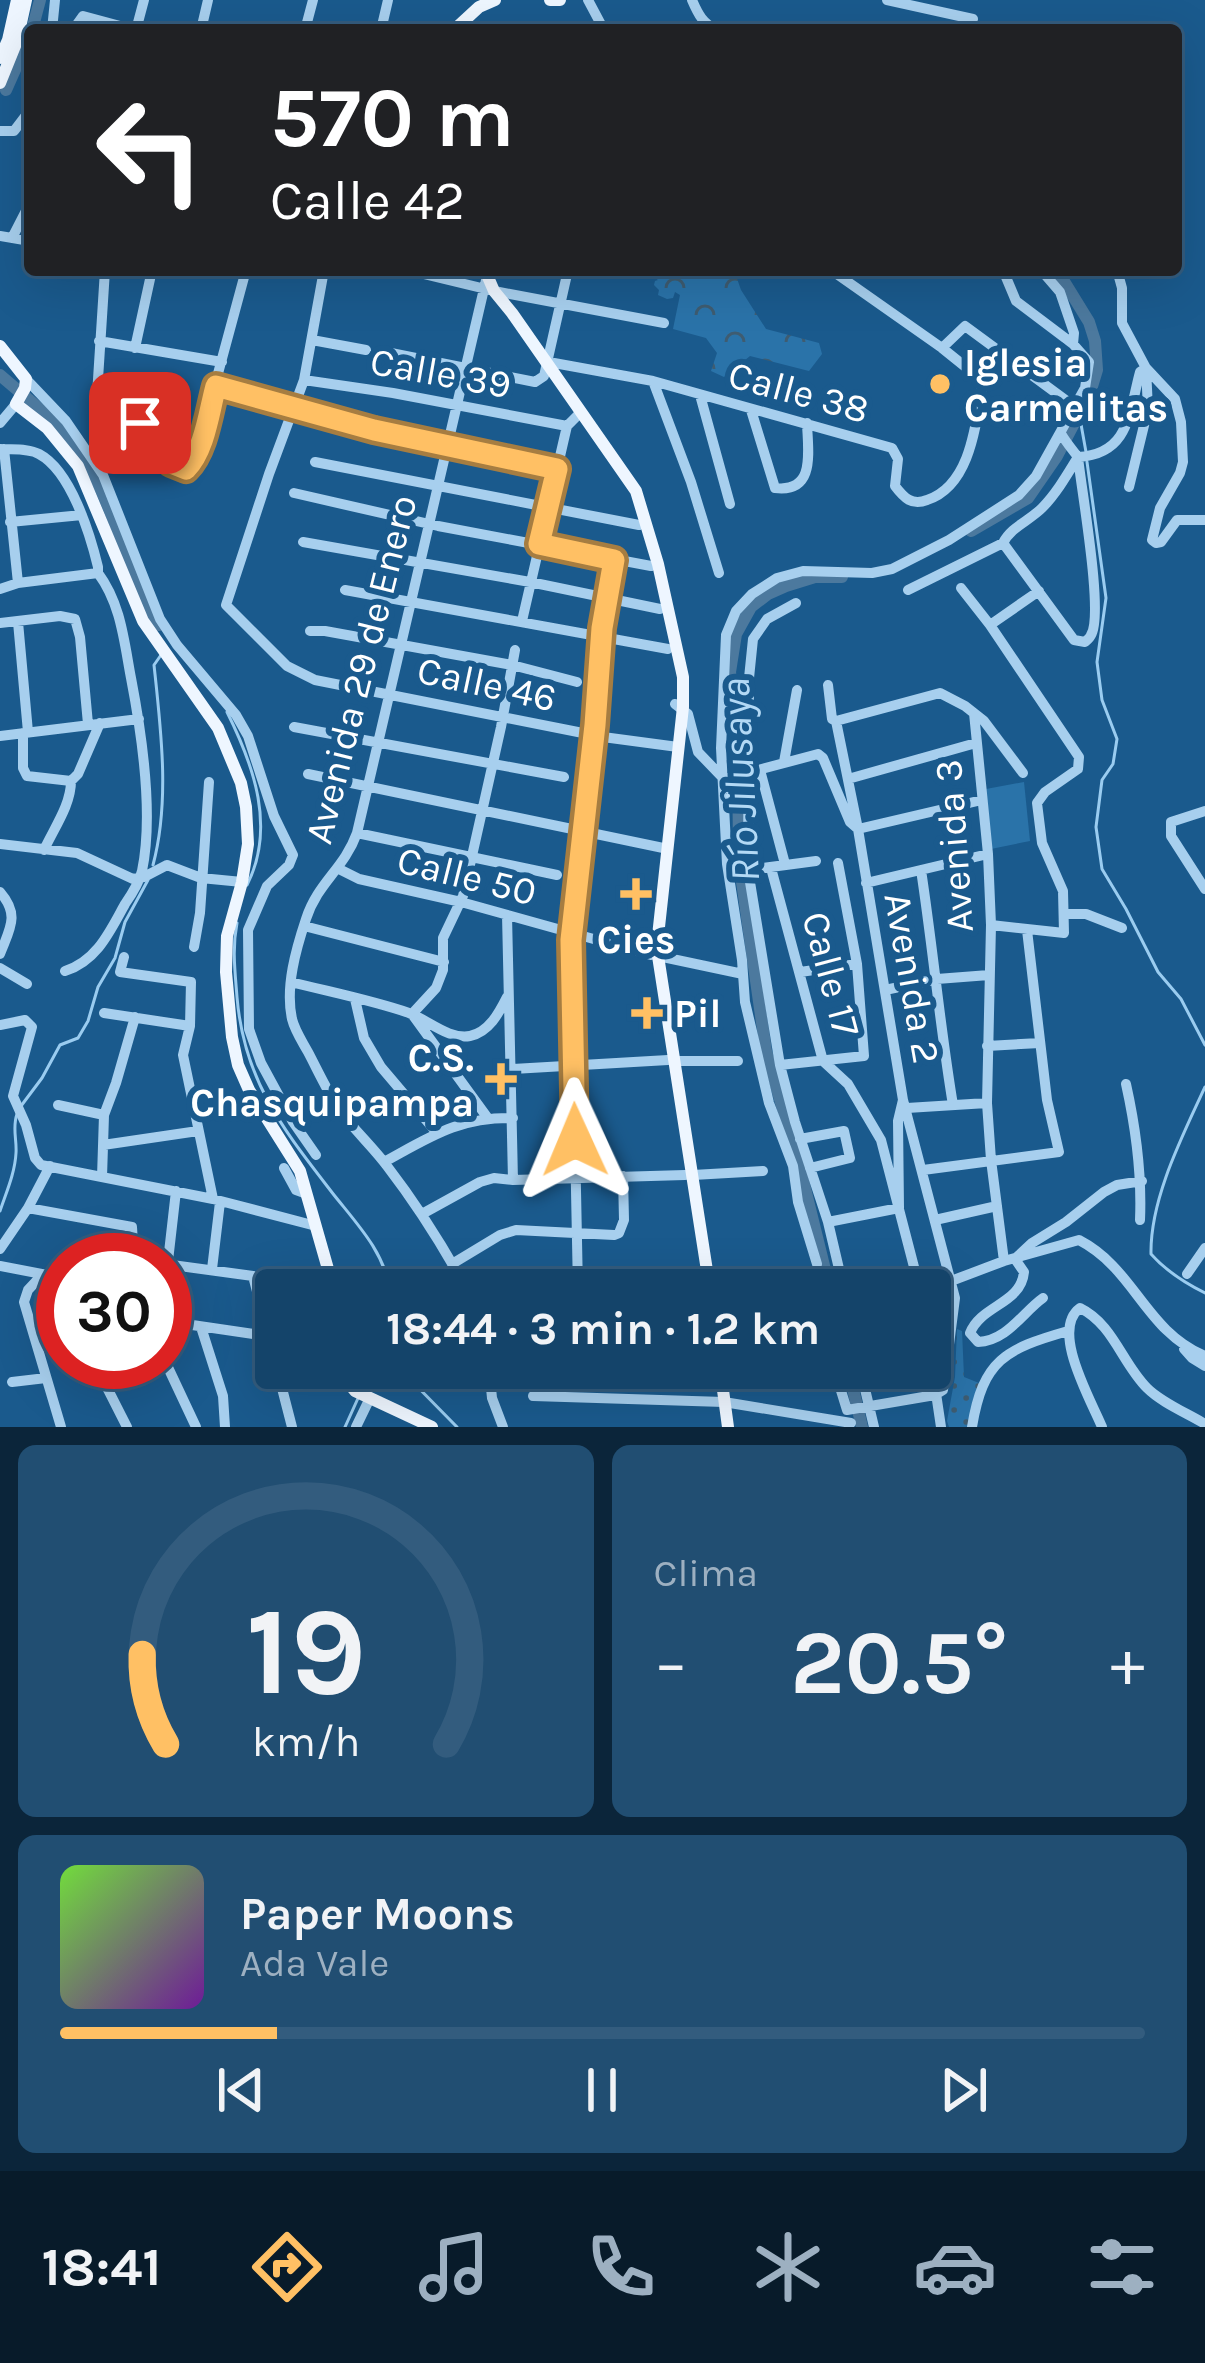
<!DOCTYPE html>
<html lang="es">
<head>
<meta charset="utf-8">
<style>
	body { margin:0; font-family:Karla,sans-serif; background:#214e72; color:#f1f3f6; height:100vh; display:flex; flex-direction:column; font-size:45px; white-space:nowrap }
	* { box-sizing:border-box; margin:0 }
	p { font-size:39px; color:#9db0c1 }
	.icon { flex:none; width:66px; height:66px; fill:none; stroke:currentColor; stroke-width:2; stroke-linecap:round; stroke-linejoin:round }
	.map { position:relative; height:1427px; overflow:hidden }
	.side { display:flex; flex-direction:column; gap:18px; padding:18px; background:#0b253a; flex:1 }
	.side>* { flex:none }
	.banner { position:absolute; left:24px; top:24px; width:1158px; height:252px; border-radius:12px; box-shadow:0 12px 48px #0002,0 0 0 3px #335c7e; background:#202124; color:#fff; overflow:hidden }
	.speed { position:absolute; left:36px; top:1233px; display:flex; gap:24px; font-size:60px; font-weight:700; text-align:center }
	.speed>* { display:grid; place-content:center; width:156px; height:156px; border-radius:50%; background:#14446a; box-shadow:0 12px 48px #0002,0 0 0 3px #335c7e; line-height:1 }
	.speed .limit { border:18px solid #d22; background:#fff; color:#111 }
	.pin { position:absolute; display:grid; place-items:center; width:102px; height:102px; color:#fff; margin:-51px; border-radius:24px; box-shadow:0 6px 18px #0006 }
	.me { position:absolute; width:132px; margin:-66px; rotate:359deg; stroke-linejoin:round; filter:drop-shadow(0 0 9px #0008) }
	.turn { display:flex; align-items:center; gap:42px; height:252px; padding:0 48px; font-size:54px }
	.turn .icon { width:156px; height:156px; stroke-width:2.5 }
	.turn b { display:block; font-size:84px; line-height:102px }
	.big { font-size:90px; font-weight:700; line-height:1.1 }
	.side .card { flex:1; display:flex; flex-direction:column; justify-content:center; gap:18px; min-width:0; padding:0 42px; border-radius:18px; background:#214e72 }
	.side .dial { align-items:center; gap:0 }
	.dial svg { height:312px; overflow:visible; fill:none; stroke:#335c7e; stroke-width:7; stroke-linecap:round; text-anchor:middle }
	.dial text { fill:#f1f3f6; stroke:none }
	.song { display:flex; align-items:center; gap:36px }
	.cover { width:144px; height:144px; border-radius:18px; background:linear-gradient(135deg,hsl(100 70% 55%),hsl(280 70% 35%)) }
	.played { height:12px; border-radius:6px; background:linear-gradient(90deg,#ffc064 20%,#335c7e 20%) }
	.keys { display:flex; justify-content:space-around; direction:ltr }
	.heat { display:flex; justify-content:space-between; align-items:center; font-size:66px; direction:ltr }
	.side .tiles { flex:1; display:grid; gap:18px; grid-template-columns:1fr 1fr }
	.card:last-child { grid-column:span 2 }
	.trip { position:absolute; left:255px; top:1269px; width:696px; height:120px; border-radius:12px; background:#14446a; box-shadow:0 12px 48px #0002,0 0 0 3px #335c7e; font-weight:700; line-height:120px; text-align:center }
	.menu { display:flex; height:192px; justify-content:space-around; align-items:center; background:#081b2a; color:#9db0c1 }
	.menu .icon { width:84px; height:84px }
	.menu .selected { color:#ffc064 }
	.menu b { font-size:54px; color:#f1f3f6 }
	.map>svg:first-child { display:block }
	.grass { fill:url(#grass-dots) }
	.forest { fill:url(#forest-crowns) }
	.garden { fill:#2a73a9 }
	.lines { fill:none; stroke-linecap:round; stroke-linejoin:round }
	.stream { stroke:#9accf0; stroke-width:3 }
	.river { stroke:#4c799e; stroke-width:12 }
	.minor { stroke:#a7cfee; stroke-width:10 }
	.major { stroke:#eef6ff; stroke-width:12 }
	.route-casing { stroke:#a67d41; stroke-width:30 }
	.route { stroke:#ffc064; stroke-width:21 }
	.poi-dot { fill:#ffc064; stroke:#1a5a8d; stroke-width:4.5 }
	.labels { text-anchor:middle; stroke-width:12; stroke-linejoin:round; paint-order:stroke }
	.poi-label { font-size:39px; font-weight:bold; fill:#fff; stroke:#1a5a8d; text-anchor:start }
	.street-label { font-size:39px; fill:#fff; stroke:#1a5a8d }
	.water-label { font-size:42px; font-style:italic; fill:#b3d9f5; stroke:#1a5a8d }
</style>
</head>
<body>
<div class="map">
<svg width="1205" height="1427" viewBox="0 0 1205 1427">
	<defs>
		<pattern id="grass-dots" width="8" height="8" patternUnits="userSpaceOnUse" patternTransform="scale(3)"><rect width="8" height="8" fill="#2a73a9"/><path d="M2 2h.1M6 6h.1" fill="none" stroke="#3e5c71" stroke-width="1.8" stroke-linecap="round"/></pattern>
		<pattern id="forest-crowns" width="20" height="18" patternUnits="userSpaceOnUse" patternTransform="scale(3)"><rect width="20" height="18" fill="#2a73a9"/><path d="M2 6a3 3 0 1 1 6 0M12 15a3 3 0 1 1 6 0" fill="none" stroke="#3e5c71"/></pattern>
	</defs>
	<rect width="100%" height="100%" fill="#1a5a8d"/>
	<!-- grass -->
	<path class="grass" d="M957,1329l5,2 2,46 15,6 18,-10 -14,13 -10,41h-24l-2,-6 8,-44z"/>
	<!-- forest -->
	<path class="forest" d="M646,270h88l7,20 25,39 53,14 3,11 -13,17 -59,-15 -26,21 -13,-6 6,-18 -11,-15 -33,-9 7,-34 -5,-3 -2,6 -6,1 -9,-4 1,-5 -5,-5 1,-4 3,-1z"/>
	<!-- garden -->
	<path class="garden" d="M1024,782l6,59 -39,8 -5,-60z"/>
	<g class="lines">
		<!-- stream -->
		<path class="stream" d="M1079,413l7,39
			M1087,462l19,136 -9,64 5,38 15,39 -4,25 -11,16 -6,47 6,42 24,40 32,63 23,27 24,46
			M227,712c27,54 49,116 20,173
			M153,865c17,-63 8,-135 1,-200l7,-10
			M237,923c-5,26 -2,48 0,74 7,85 47,133 97,198 24,30 50,57 56,95
			M1205,1087c-23,50 -55,112 -54,167 15,17 34,29 54,39
			M21,1106l21,-28 18,-33 18,-7 10,-17 10,-34 17,-29 10,-36 23,-42
			M0,1211c6,-18 15,-38 16,-58 1,-14 -4,-25 1,-39
			M399,1368l58,59
			M363,1387l8,-19
			M345,1427l14,-31"/>
		<!-- river -->
		<path class="river" d="M32,30l8,-30
			M6,90l24,-54
			M0,375c32,28 71,56 91,94 27,50 38,108 68,156
			M971,531l57,-33 29,-42 33,-63 7,-23 -2,-29 -6,-19 -32,-52
			M830,1290l-30,-122 -34,-117 -27,-190 -1,-122 -8,-67 6,-38 15,-27 17,-13 18,-8 29,-9h27
			M848,1368l14,59"/>
		<!-- minor -->
		<path class="minor" d="M588,0l16,30
			M692,0c6,14 11,24 25,30
			M887,0l86,19
			M52,30l3,-30
			M73,30l10,-14 52,14
			M136,30l8,-30
			M201,30l7,-30
			M305,30l8,-30
			M381,30l7,-30
			M0,131h14l16,-21
			M0,236l30,5
			M12,238l18,-35
			M105,270l-8,125 43,28 31,40 11,6 9,-2 6,-16 49,-181
			M324,270l-20,110 -35,94 -43,131 61,61 28,14 288,57 75,10
			M407,270l87,21 170,32
			M1041,270l19,22 14,41 -1,11
			M1117,270l5,18v35l24,45 29,31 6,23 2,40 -3,11 -20,35 -8,32 4,3 5,-1 16,-22h28
			M312,340l54,10
			M99,341l123,21
			M135,348l17,-78
			M942,348l23,-22 110,81
			M391,353l144,29 9,-6 24,-106
			M547,366l7,-3 99,18 239,67 6,11 -3,27c9,12 17,20 32,14 45,-15 49,-79 56,-119l-41,-33 -111,-78
			M26,379l40,42 37,54 57,144 17,26 59,70 12,21 26,80 19,39 -4,10 -22,21 -19,44 1,99 12,34 32,59 23,33
			M304,380l89,13 174,33
			M653,381l38,101 28,91
			M216,386l158,44 183,39
			M700,395l30,109
			M751,410l24,78c41,5 33,-36 32,-65
			M0,423l16,-19
			M0,449c13,1 28,-1 39,5 32,17 51,80 59,113v6l-80,10 -18,6
			M4,449l14,134
			M1078,457c52,-3 51,-45 62,-85l6,-4
			M315,462l324,63
			M1129,487l19,-78 -2,-41
			M294,493l144,33 213,40
			M10,522l72,-7
			M303,542l227,40 130,27
			M1003,543l71,97 11,2c2,-2 5,-4 6,-7 13,-21 -10,-147 -13,-178 -4,-5 -15,-19 -17,-24
			M961,588l29,37 89,132 -1,12 -33,23 -8,11 5,40 21,48 1,42 -73,-8
			M345,590l323,59
			M908,590l95,-47c8,-16 26,-22 39,-35 14,-14 25,-33 36,-51
			M796,603l-29,16 -14,20 -4,39 -1,192 32,195 15,57 33,100 16,68
			M522,621l45,-195 13,-13
			M18,622l10,110
			M0,623l60,-7 15,3 5,18 8,87
			M990,625l49,-34
			M310,631h15l187,34 65,17
			M828,685l4,34 4,2 22,108 45,271 52,198 -11,85 -1,7 -8,5
			M675,704l13,10 10,38 26,27 94,-25 5,4 27,64 8,7 124,-29
			M974,713l14,141 3,71 -4,178 4,57 13,101
			M836,721l104,-28 25,13 19,15 39,52
			M294,727l270,50
			M23,733v35l4,8 44,5c0,24 -17,47 -27,69
			M0,736l139,-17
			M784,762l13,-72
			M760,770l25,94
			M308,774l360,75
			M848,779l128,-36
			M71,781l7,-7 22,-51
			M1205,811l-34,11v14l34,53
			M357,833l200,42
			M0,844l77,9 56,26 11,-2 23,-12 34,13 41,4
			M771,868l52,193 25,23 33,56 39,150
			M339,869l20,10 102,23 190,53
			M748,870l68,-9
			M921,870c12,79 19,157 32,235
			M866,883l122,-29
			M0,892c20,23 10,36 0,62
			M1065,914h21l36,14
			M507,915l6,265
			M304,926l140,36
			M194,947l6,-34 9,-131
			M658,956l85,18
			M124,957l-4,15 71,10 -1,44 -7,29 30,144
			M0,968l27,16
			M65,971c32,-10 45,-40 60,-67 7,-10 14,-21 17,-33 12,-57 0,-136 -11,-193 -7,-37 -10,-74 -33,-105
			M800,972l57,-8
			M291,982c39,10 80,18 118,31 19,7 40,27 61,23 19,-4 29,-23 37,-39
			M885,990l52,-11 52,-4
			M355,999l9,39 17,29 56,66
			M104,1013l86,13
			M0,1025l25,-5 7,7 -19,69
			M987,1046l53,-3
			M675,1061h63
			M780,1065l84,-9 -7,-92 -19,-101
			M513,1069l155,-9
			M1126,1084c10,45 16,89 14,136
			M13,1096l13,29 9,33 6,7 172,34 103,27
			M58,1105l46,10
			M907,1108l80,-5
			M487,1117l-75,-103 24,-26 7,-18v-32l20,-42 38,-169 14,-77
			M800,1139l44,-8 6,27 -40,10
			M103,1145l95,-14
			M384,1162c46,-25 74,-45 129,-44
			M284,1168l12,22 11,4
			M923,1170l136,-18 -12,-52 -20,-170
			M693,1175l70,-4
			M102,1177l2,-62 12,-32 19,-66
			M176,1191l-8,70 4,4 81,11 39,151
			M28,1208l104,19 2,33
			M422,1214l58,-32 14,-4 19,2 172,-5
			M935,1220l62,-14
			M828,1222l71,-14 -1,-87 5,-21
			M0,1249l28,-41 22,-42
			M1017,1257l15,-14 34,-21 38,-30 13,-7 25,-4
			M1015,1259l9,13c-3,32 -43,33 -54,61l8,9c29,-1 45,-30 65,-44
			M452,1264l48,-29 16,-5 98,5 5,-2 5,-13 -1,-44
			M817,1264l-19,-62 -5,-36 -24,-63 -24,-101 -3,-42 -15,-96 -6,-116 5,-113 10,-24 16,-17 25,-16 26,-7 69,2 20,-4 57,-29 70,-45 17,-19 49,-88 4,-26 -16,-18 -57,-43 -13,-31
			M0,1266l63,12
			M212,1269l8,-67
			M1187,1274l18,-26
			M42,1275l-14,15 -4,12 37,125
			M60,1277l3,21
			M951,1281l53,-20 75,-21c56,29 66,91 126,116
			M844,1285l71,-12
			M467,1290c-24,-44 -50,-85 -80,-124 -15,-20 -34,-37 -48,-57 -12,-18 -21,-38 -31,-57 -6,-11 -13,-21 -16,-33 -7,-32 4,-70 14,-100 12,-37 38,-50 51,-86l130,-557
			M578,1290l-7,-350 24,-215 7,-97 11,-68
			M711,1290l87,-4 5,4
			M165,1321l102,15
			M201,1327l22,69 2,31
			M1184,1349l8,9 13,8
			M930,1353l11,74
			M165,1361l31,66
			M94,1362l33,65
			M489,1368l3,30 11,29
			M834,1368l13,42 88,-15
			M860,1368l14,59
			M12,1382l34,-4
			M533,1396l191,6 127,21
			M356,1427l14,-29
			M972,1427c11,-67 33,-78 96,-96
			M1102,1427c-11,-27 -52,-97 -22,-119 33,16 42,55 67,80 15,15 40,25 58,36"/>
		<!-- major -->
		<path class="major" d="M550,0h10
			M454,30l25,-23 16,-7
			M0,58l8,-18 9,-40
			M0,83l17,-42 9,-41
			M485,270l9,21 18,22 124,178 22,73 25,113v30l-25,229v20l52,334
			M0,346l26,33 -1,9 -9,16 31,24 31,38 65,155 75,107 23,55 5,24 2,37 -6,38 -15,54 -1,36 6,65 6,28 11,25 51,81 34,119
			M347,1368l3,17 5,6 77,36
			M720,1368l8,59"/>
	</g>
	<g class="lines">
		<!-- route casing -->
		<g class="route-casing">
			<path id="route" d="M140,423l31,40 15,6c19,-19 23,-58 30,-83l158,44 183,39 -18,75 75,16 -12,68 -7,97 -24,215 4,200"/>
		</g>
		<!-- route -->
		<use href="#route" class="route"/>
	</g>
	<!-- markers -->
	<g class="poi-dot">
		<circle cx="940" cy="384" r="12"/>
		<path d="M630 876h12v12h12v12h-12v12h-12v-12h-12v-12h12z"/>
		<path d="M641 995h12v12h12v12h-12v12h-12v-12h-12v-12h12z"/>
		<path d="M495 1061h12v12h12v12h-12v12h-12v-12h-12v-12h12z"/>
	</g>
	<g class="labels">
		<!-- poi labels -->
		<g class="poi-label">
			<text x="964" y="376">Iglesia<tspan x="964" dy="45">Carmelitas</tspan></text>
			<text x="636" y="953" text-anchor="middle">Cies</text>
			<text x="674" y="1027">Pil</text>
			<text x="474" y="1071" text-anchor="end">C.S.<tspan x="474" dy="45">Chasquipampa</tspan></text>
		</g>
		<!-- street labels -->
		<g class="street-label">
			<text transform="translate(441 372) rotate(10)" y="14">Calle 39</text>
			<text transform="translate(799 391) rotate(15)" y="14">Calle 38</text>
			<text transform="translate(360 669) rotate(-76)" y="14">Avenida 29 de Enero</text>
			<text transform="translate(487 683) rotate(12)" y="14">Calle 46</text>
			<text transform="translate(953 846) rotate(-94)" y="14">Avenida 3</text>
			<text transform="translate(467 875) rotate(14)" y="14">Calle 50</text>
			<text transform="translate(832 974) rotate(75)" y="14">Calle 17</text>
			<text transform="translate(913 978) rotate(80)" y="14">Avenida 2</text>
		</g>
		<!-- water labels -->
		<g class="water-label">
			<text transform="translate(739 780) rotate(-93)" y="15">Río Jilusaya</text>
		</g>
	</g>
</svg>
<div class="speed"><div class="limit">30</div></div>
<div class="pin" style="left:140px;top:423px;background:#d93025"><svg class="icon" aria-label="arrive" viewBox="0 0 24 24"><path d="M6 21V4h12l-3 4 3 4H6"/></svg></div>
<svg class="me" style="left:575px;top:1140px" viewBox="-20 -20 40 40"><path d="M0-17L14 15 0 8-14 15z" fill="#ffc064" stroke="#fff" stroke-width="4"/></svg>
<div class="trip">18:44 · 3 min · 1.2 km</div>
<div class="banner">
<div class="turn"><svg class="icon" aria-label="left" viewBox="0 0 24 24"><path d="M17 20v-9H6M10 6l-5 5 5 5"/></svg><div><b>570 m</b>Calle 42</div></div>
</div>
</div>
<section class="side">
<div class="tiles">
<div class="card dial"><svg viewBox="0 0 100 80">
<path d="M14 69A42 42 0 1 1 86 69"/>
<path d="M14 69A42 42 0 0 1 8 46" stroke="#ffc064"/>
<text x="50" y="56" font-size="32" font-weight="700">19</text>
<text x="50" y="72" font-size="11">km/h</text>
</svg></div>
<div class="card"><p>Clima</p>
<div class="heat"><a>−</a><b class="big">20.5°</b><a>+</a></div>
</div>
<div class="card">
<div class="song"><i class="cover"></i><div><b>Paper Moons</b><p>Ada Vale</p></div></div>
<div class="played"></div>
<div class="keys"><svg class="icon" aria-label="previous" viewBox="0 0 24 24"><path d="M18 5L8 12l10 7zM5 5v14"/></svg><svg class="icon" aria-label="pause" viewBox="0 0 24 24"><path d="M8 5v14M16 5v14"/></svg><svg class="icon" aria-label="next" viewBox="0 0 24 24"><path d="M6 5l10 7-10 7zM19 5v14"/></svg></div>
</div>
</div>
</section>
<nav class="menu">
<b>18:41</b>
<svg class="icon selected" aria-label="directions" viewBox="0 0 24 24"><path d="M12 3l9 9-9 9-9-9zM9 14v-3h6M13 9l2 2-2 2"/></svg>
<svg class="icon" aria-label="music" viewBox="0 0 24 24"><path d="M9 18V5l10-2v13"/><circle cx="6" cy="18" r="3"/><circle cx="16" cy="16" r="3"/></svg>
<svg class="icon" aria-label="phone" viewBox="0 0 24 24"><path d="M5 4h4l2 5-3 2q2 4 5 5l2-3 5 2v4C11 20 4 13 5 4z"/></svg>
<svg class="icon" aria-label="climate" viewBox="0 0 24 24"><path d="M12 3v18M4 7l16 10M4 17L20 7"/></svg>
<svg class="icon" aria-label="car" viewBox="0 0 24 24"><path d="M5 17H2v-5l4-1 3-4h7l3 4 3 1v5h-3M9 17h6M6 11h13"/><circle cx="7" cy="17" r="2"/><circle cx="17" cy="17" r="2"/></svg>
<svg class="icon" aria-label="filters" viewBox="0 0 24 24"><path d="M4 7h16M4 17h16"/><circle cx="9" cy="7" r="2"/><circle cx="15" cy="17" r="2"/></svg>
</nav>
</body>
</html>
